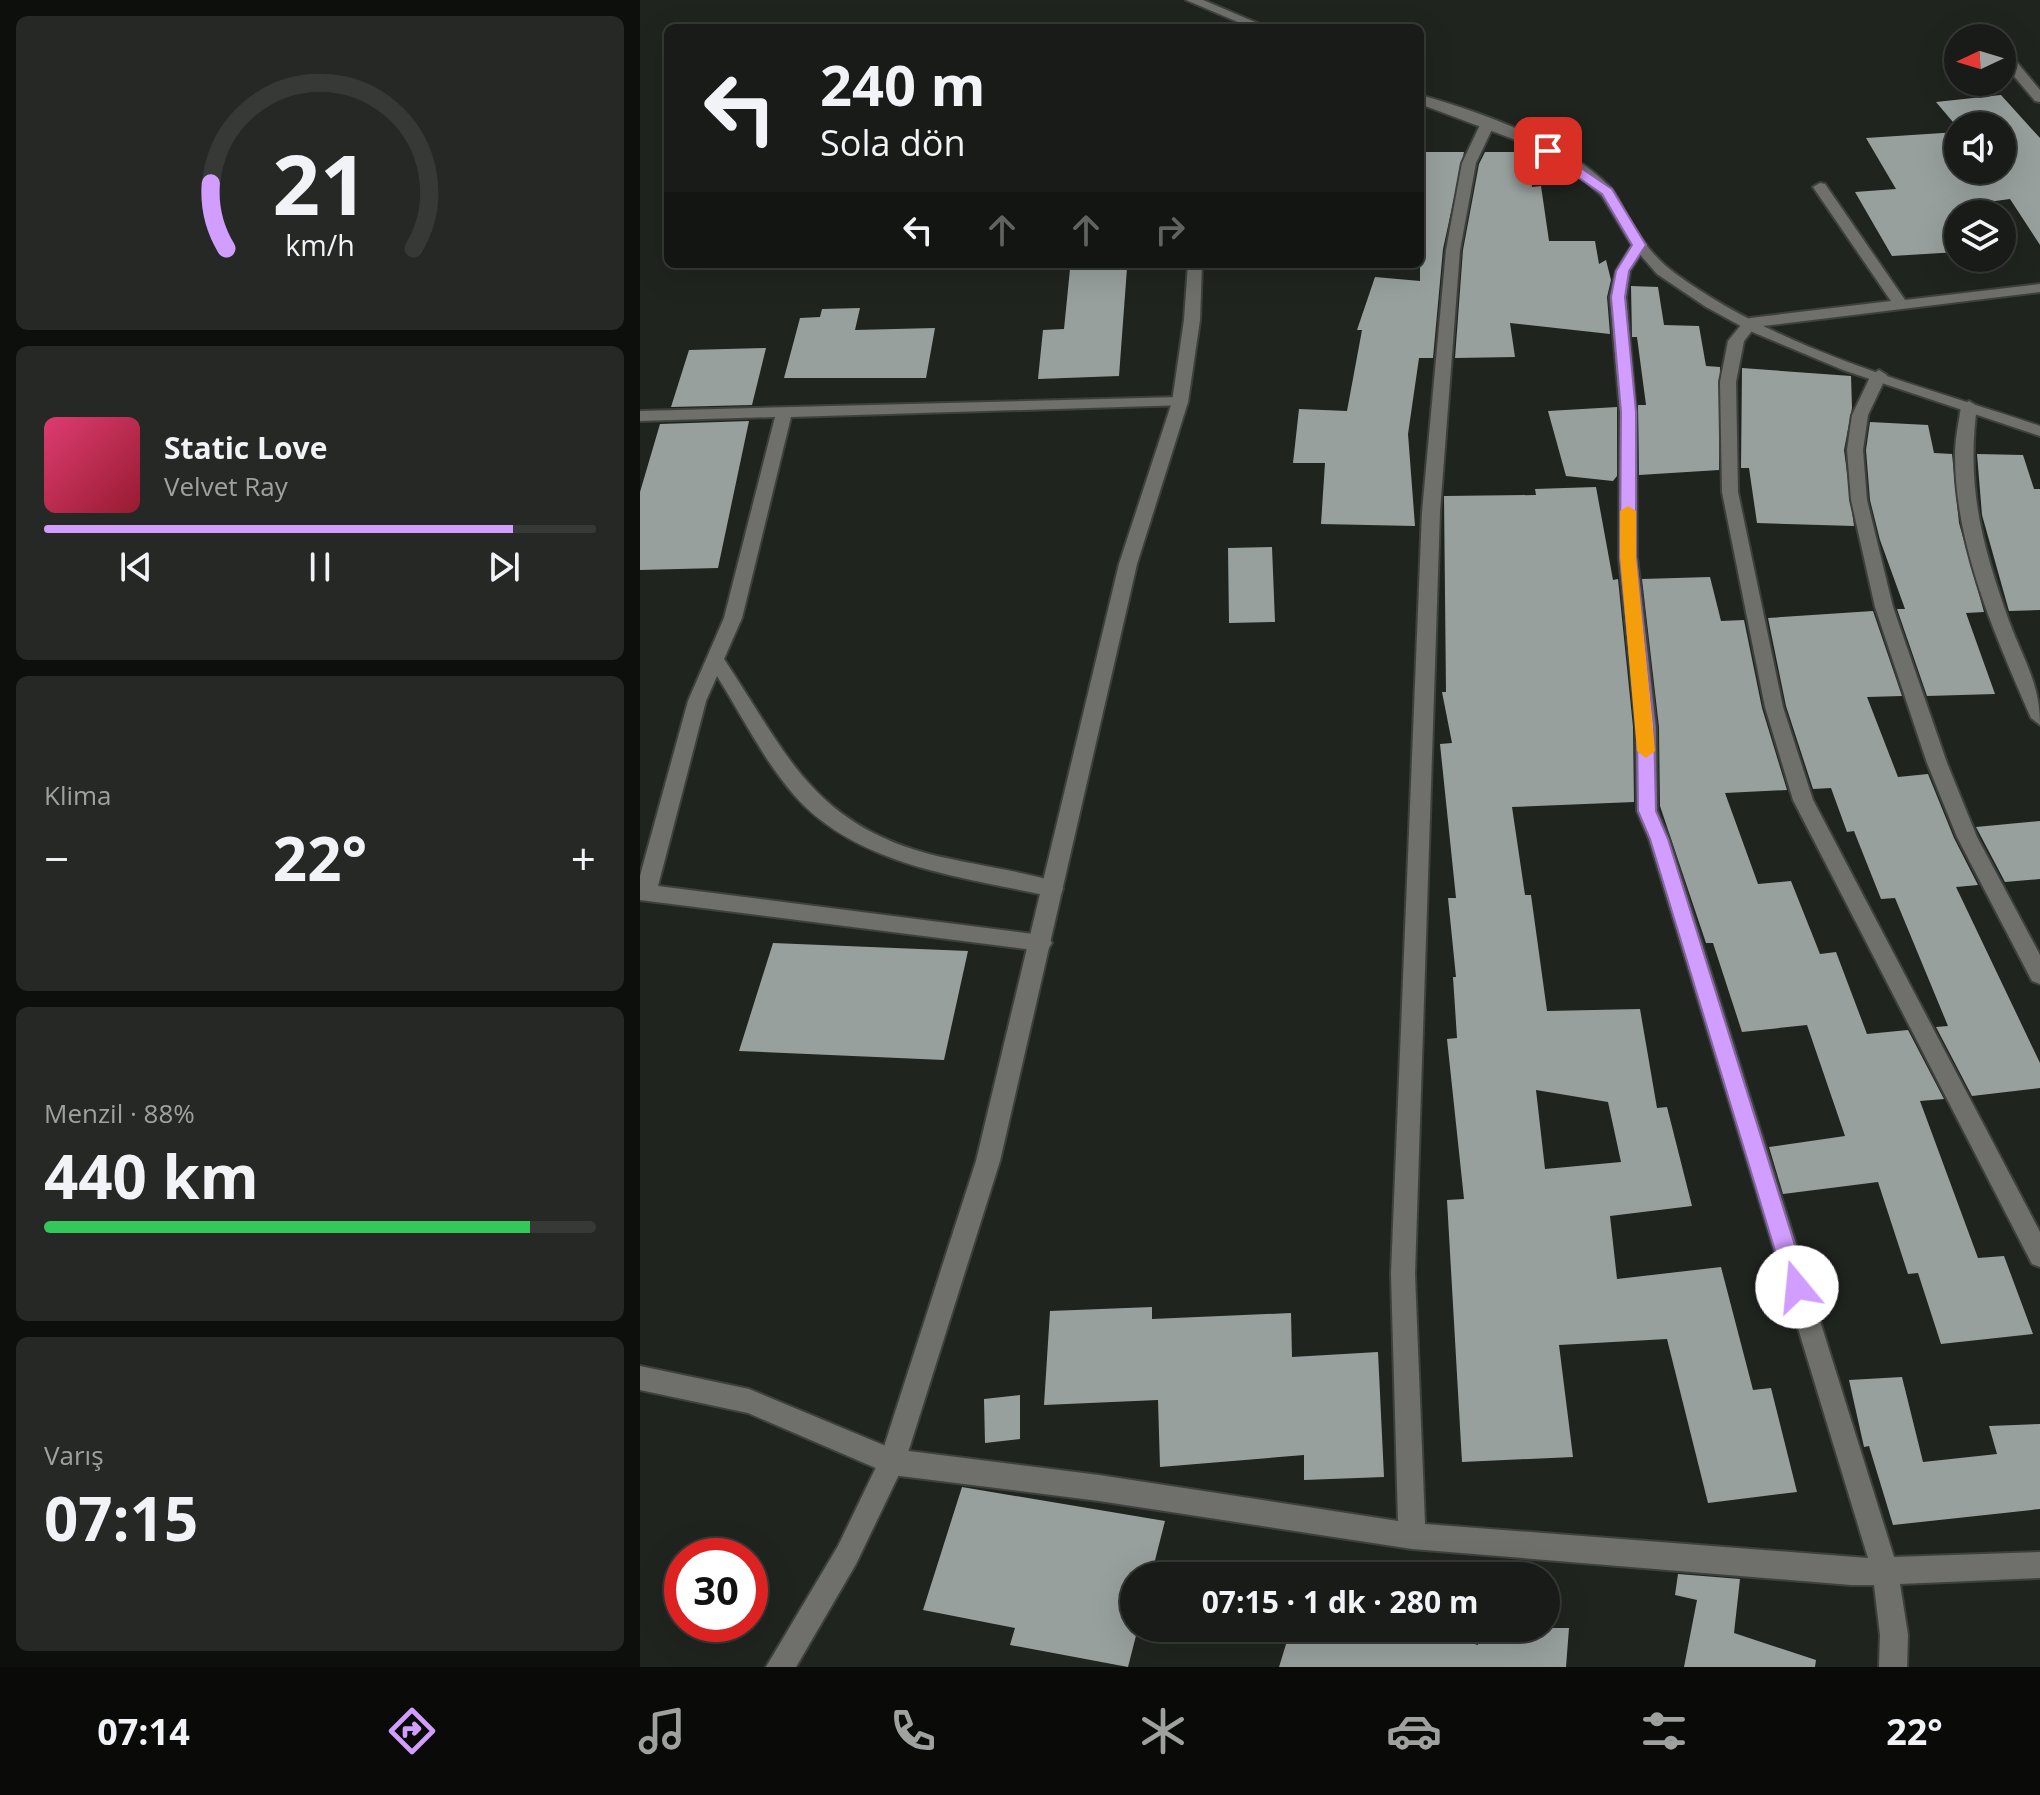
<!DOCTYPE html>
<html lang="tr">
<head>
<meta charset="utf-8">
<style>
	body { margin:0; font-family:"Open Sans",sans-serif; background:#252824; color:#f1f3f6; height:100vh; display:flex; flex-direction:column; font-size:30px; white-space:nowrap }
	* { box-sizing:border-box; margin:0 }
	p { font-size:26px; color:#9fa1a1 }
	.icon { flex:none; width:44px; height:44px; fill:none; stroke:currentColor; stroke-width:2; stroke-linecap:round; stroke-linejoin:round }
	.map { position:relative; flex:1; overflow:hidden }
	.drawer { display:flex; flex-direction:column; gap:16px; padding:16px; background:#0d0f0d; width:640px }
	.drawer>* { flex:none }
	.hud { position:absolute; left:24px; top:24px; width:760px; height:244px; border-radius:12px; box-shadow:0 8px 32px #0002,0 0 0 2px #363936; background:#181b17; color:#f1f3f6; overflow:hidden }
	.needle { width:52px; rotate:266deg }
	.controls { position:absolute; left:1304px; top:24px; display:grid; gap:16px }
	.controls a { display:grid; place-items:center; width:72px; height:72px; border-radius:50%; background:#181b17; box-shadow:0 8px 32px #0002,0 0 0 2px #363936; font-size:40px }
	.speed { position:absolute; left:24px; top:1538px; display:flex; gap:16px; font-size:40px; font-weight:700; text-align:center }
	.speed>* { display:grid; place-content:center; width:104px; height:104px; border-radius:50%; background:#181b17; box-shadow:0 8px 32px #0002,0 0 0 2px #363936; line-height:1 }
	.speed .limit { border:12px solid #d22; background:#fff; color:#111 }
	.pin { position:absolute; display:grid; place-items:center; width:68px; height:68px; color:#fff; margin:-34px; border-radius:16px; box-shadow:0 4px 12px #0006 }
	.me { position:absolute; width:88px; margin:-44px; rotate:343deg; stroke-linejoin:round; filter:drop-shadow(0 0 6px #0008) }
	.turn { display:flex; align-items:center; gap:28px; height:168px; padding:0 24px; font-size:36px }
	.turn .icon { width:104px; height:104px; stroke-width:2.5 }
	.turn b { display:block; font-size:56px; line-height:68px }
	.lanes { display:flex; align-items:center; height:76px; padding:0 24px; background:#0003; justify-content:center; gap:40px; direction:ltr }
	.lanes .off { opacity:.35 }
	.big { font-size:60px; font-weight:700; line-height:1.1 }
	.drawer .tile { flex:1; display:flex; flex-direction:column; justify-content:center; gap:12px; min-width:0; padding:0 28px; border-radius:12px; background:#252824 }
	.drawer .dial { align-items:center; gap:0 }
	.dial svg { height:208px; overflow:visible; fill:none; stroke:#363936; stroke-width:7; stroke-linecap:round; text-anchor:middle }
	.dial text { fill:#f1f3f6; stroke:none }
	.song { display:flex; align-items:center; gap:24px }
	.cover { width:96px; height:96px; border-radius:12px; background:linear-gradient(135deg,hsl(340 70% 55%),hsl(350 70% 35%)) }
	.played { height:8px; border-radius:4px; background:linear-gradient(90deg,#d19dfe 85%,#363936 85%) }
	.keys { display:flex; justify-content:space-around; direction:ltr }
	.heat { display:flex; justify-content:space-between; align-items:center; font-size:44px; direction:ltr }
	.charge { height:12px; border-radius:6px; background:linear-gradient(90deg,#34c759 88%,#363936 0) }
	.trip { position:absolute; left:480px; top:1562px; width:440px; height:80px; border-radius:40px; background:#181b17; box-shadow:0 8px 32px #0002,0 0 0 2px #363936; font-weight:700; line-height:80px; text-align:center }
	.dock { display:flex; height:128px; justify-content:space-around; align-items:center; background:#0a0b09; color:#9fa1a1 }
	.dock .icon { width:56px; height:56px }
	.dock .selected { color:#d19dfe }
	.dock b { font-size:36px; color:#f1f3f6 }
	main { display:flex; flex:1; min-height:0 }
	.map>svg:first-child { display:block }
	.building { fill:#98a09e; fill-rule:evenodd }
	.lines { fill:none; stroke-linecap:round; stroke-linejoin:round }
	.minor-casing { stroke:#3d413d; stroke-width:4 }
	.tertiary-casing { stroke:#3d413d; stroke-width:4 }
	.minor { fill:#6f6f6c; fill-rule:evenodd }
	.tertiary { fill:#6f6f6c; fill-rule:evenodd }
	.route { fill:#d19dfe; stroke:#8866a5; stroke-width:2 }
	.slow { fill:#f59e0b }
</style>
</head>
<body>
<main>
<section class="drawer">
<div class="tile dial"><svg viewBox="0 0 100 80">
<path d="M14 69A42 42 0 1 1 86 69"/>
<path d="M14 69A42 42 0 0 1 8 44" stroke="#d19dfe"/>
<text x="50" y="56" font-size="32" font-weight="700">21</text>
<text x="50" y="72" font-size="11">km/h</text>
</svg></div>
<div class="tile">
<div class="song"><i class="cover"></i><div><b>Static Love</b><p>Velvet Ray</p></div></div>
<div class="played"></div>
<div class="keys"><svg class="icon" aria-label="previous" viewBox="0 0 24 24"><path d="M18 5L8 12l10 7zM5 5v14"/></svg><svg class="icon" aria-label="pause" viewBox="0 0 24 24"><path d="M8 5v14M16 5v14"/></svg><svg class="icon" aria-label="next" viewBox="0 0 24 24"><path d="M6 5l10 7-10 7zM19 5v14"/></svg></div>
</div>
<div class="tile"><p>Klima</p>
<div class="heat"><a>−</a><b class="big">22°</b><a>+</a></div>
</div>
<div class="tile"><p>Menzil · 88%</p><b class="big">440 km</b><div class="charge"></div></div>
<div class="tile"><p>Varış</p><b class="big">07:15</b></div>
</section>
<div class="map">
<svg width="1400" height="1667" viewBox="0 0 1400 1667">
	<rect width="100%" height="100%" fill="#20241f"/>
	<!-- building -->
	<path class="building" d="M1361,95l39,43v107l-30,-46 -52,7v46l-66,4 -37,-64 41,-3 -30,-51 92,-6v38h44v-44l-44,2 -22,-26z
		M780,152h44l-21,97 -10,109h-14l-11,76 7,92 -94,-2 4,-61h-32l6,-54 48,2 15,-81h-5l18,-53 45,4z
		M845,152h42l5,35 9,-1 8,55h46l4,23 7,-4 5,20 -4,17 3,37 -100,-11 5,34 -60,1 8,-108 16,-86z
		M487,268l-8,108 -81,3 5,-49 21,-1 6,-60z
		M991,286l27,1 6,38 35,1 7,40 14,1 -1,103 -80,5 -1,-70h8l-9,-68h-5z
		M220,308l-5,22 80,-2 -9,50h-142l16,-60 20,-1 2,-8z
		M126,348l-14,57 -81,2 18,-57z
		M1102,368l109,8 1,32 -8,42 10,76 -97,-3 -8,-55h-8z
		M977,407v69l-4,5 -47,-5 -18,-65z
		M109,421l-31,147 -78,2v-78l20,-68z
		M1230,422l58,3 6,28 18,1 7,69 25,89 -18,1 29,81 -68,2 -30,-87h8l-25,-69 -10,-40 -4,-50z
		M1337,454l46,1 11,34h6v121l-31,1 -27,-96z
		M956,487l17,93 5,-1 15,148 1,75 -122,5 13,88h6l16,116 93,-2 17,99 10,-1 25,99 -82,10 7,63 104,-12 32,123 18,-2 26,104 -89,11 -41,-164 -108,6 14,112 -111,5 -15,-262 17,-1 -17,-160 10,-1 -4,-61h3l-8,-79h8l-16,-154 12,-1 -10,-51h4l-2,-196 92,-1 -1,-6zM896,1090l72,12 13,60 -76,7z
		M632,547l3,75 -46,1 -1,-75z
		M1070,577l11,44 23,-1 18,88 25,82 -62,3 33,91 33,-3 29,73 16,-2 31,82 41,-4 36,69 -24,2 58,157 26,-2 29,78 -92,10 -23,-71 -10,1 -30,-92 -95,12 -14,-47 76,-11 -38,-111 -65,7 -29,-89h-7l-46,-137 -1,-79 -17,-148z
		M1233,611l29,85 -35,1 31,80 30,-3 26,64 24,47 -22,2 84,176v25l-68,8 -36,-69 12,-1 -53,-128 -14,1 -27,-68 -7,1 -16,-44 -18,1 -27,-83 -18,-88z
		M1400,821v58l-35,3 -29,-55z
		M133,943l195,8 -24,109 -205,-9z
		M512,1307v12l139,-6 1,44 86,-5 6,125 -80,3v-25l-144,12 -2,-67 -114,5 6,-94z
		M1262,1377l21,85 74,-8 -8,-28 51,-2v85l-147,16 -24,-79 -5,1 -15,-67z
		M380,1395v44l-35,4 -1,-44z
		M322,1487l203,34 -14,55h-17v52h4l-10,39 -118,-22 5,-17 -92,-18z
		M1038,1574l62,5 -6,54 82,27 -1,7h-131l13,-67 -22,-5z
		M651,1628h128l59,17 1,-17h90l-3,39h-287z"/>
	<g class="lines">
		<!-- minor casing -->
		<g class="minor-casing">
			<path id="minor" d="M1362,54h8l30,36v12l-5,-1 -33,-39z
				M847,121l7,4 -18,38 -16,87 -20,262 -25,762 10,250 443,34 -219,-719 -12,-28 -1,-84 -17,-170 1,-145 -10,-115 6,-26 18,-29 5,-1 7,4 -16,26 -4,26 10,115 1,145 19,170 1,84 12,28 225,718 146,-5v26l-140,6 8,51 -1,32h-28l1,-32 -6,-50h-23l-439,-36 -313,-48 -207,-26 -144,-62 -108,-23v-24l109,23 144,60 206,26 299,46 -7,-247 31,-762 24,-262 16,-87 18,-38z
				M1180,183l5,1 80,116 135,-16v8l-285,35 -11,14 -8,41 2,110 45,215 30,93 227,432v35l-8,-3 -239,-464 -28,-93 -43,-215 -2,-110 8,-41 17,-21 5,-2 141,-17 -78,-114z
				M1239,370l8,5 -19,40 -5,35 4,50 26,107 54,156 30,74 63,118v29l-8,-3 -75,-144 -30,-74 -52,-156 -24,-107 -4,-50 5,-35 19,-40z
				M540,397l6,2v6l-395,12 -49,201 -18,41c62,93 87,163 205,195 43,11 89,16 131,29l3,6 -3,6 -7,2c-88,-20 -196,-30 -259,-102 -31,-36 -52,-79 -77,-119l-11,25 -48,185 383,49 7,2 4,6 -4,6 -7,2 -401,-51v-24l48,-175 36,-83 51,-201 -135,4v-10z
				M1329,401l8,5c-11,81 5,139 32,215 14,38 31,62 31,104l-9,-7c-36,-83 -76,-172 -76,-263 0,-17 4,-33 6,-49z"/>
		</g>
		<!-- tertiary casing -->
		<g class="tertiary-casing">
			<path id="tertiary" d="M546,0h17l66,28h-17z
				M780,95c58,16 148,48 190,92 7,8 11,18 16,27 12,22 29,45 50,60 107,78 240,110 364,152v10l-197,-66 -93,-39 -44,-24 -49,-33 -26,-30 -29,-48 -21,-19 -68,-38 -93,-35z
				M548,264h14l-2,56 -12,82 -51,162 -137,597 -95,301 -49,102 -60,103h-30l72,-121 42,-87 96,-298 143,-597 53,-162 12,-82z"/>
		</g>
		<!-- minor -->
		<use href="#minor" class="minor"/>
		<!-- tertiary -->
		<use href="#tertiary" class="tertiary"/>
	</g>
	<!-- route -->
	<path class="route" d="M904,149h9l59,40 34,56 -17,26 -4,26 11,115v145l18,170 2,84 12,28 140,448 -3,7 -8,3 -7,-3 -4,-7 -136,-448 -12,-28 -1,-84 -17,-170 1,-145 -10,-115 5,-26 16,-26 -30,-51 -58,-40z"/>
	<!-- slow -->
	<path class="slow" d="M988,506l8,5v46l19,194 -9,7 -9,-7 -17,-194v-46z"/>
</svg>
<div class="controls">
<a><svg class="needle" viewBox="-14 -14 28 28"><path d="M0-13l5 13h-10z" fill="#e53935"/><path d="M0 13l5-13h-10z" fill="#9fa1a1"/></svg></a>
<a><svg class="icon" aria-label="sound" viewBox="0 0 24 24"><path d="M4 9h4l5-4v14l-5-4H4zM17 9q2 3 0 6"/></svg></a>
<a><svg class="icon" aria-label="layers" viewBox="0 0 24 24"><path d="M12 4l9 5-9 5-9-5zM3 14l9 5 9-5"/></svg></a>
</div>
<div class="speed"><div class="limit">30</div></div>
<div class="pin" style="left:908px;top:151px;background:#d93025"><svg class="icon" aria-label="arrive" viewBox="0 0 24 24"><path d="M6 21V4h12l-3 4 3 4H6"/></svg></div>
<svg class="me" style="left:1157px;top:1287px" viewBox="-20 -20 40 40"><circle r="19" fill="#fff"/><path d="M0-13L10 11 0 6-10 11z" fill="#d19dfe"/></svg>
<div class="trip">07:15 · 1 dk · 280 m</div>
<div class="hud">
<div class="turn"><svg class="icon" aria-label="left" viewBox="0 0 24 24"><path d="M17 20v-9H6M10 6l-5 5 5 5"/></svg><div><b>240 m</b>Sola dön</div></div>
<div class="lanes"><svg class="icon" aria-label="left" viewBox="0 0 24 24"><path d="M17 20v-9H6M10 6l-5 5 5 5"/></svg><svg class="icon off" aria-label="ahead" viewBox="0 0 24 24"><path d="M12 20V5M6 11l6-6 6 6"/></svg><svg class="icon off" aria-label="ahead" viewBox="0 0 24 24"><path d="M12 20V5M6 11l6-6 6 6"/></svg><svg class="icon off" aria-label="right" viewBox="0 0 24 24"><path d="M7 20v-9h11M14 6l5 5-5 5"/></svg></div>
</div>
</div>
</main>
<nav class="dock">
<b>07:14</b>
<svg class="icon selected" aria-label="directions" viewBox="0 0 24 24"><path d="M12 3l9 9-9 9-9-9zM9 14v-3h6M13 9l2 2-2 2"/></svg>
<svg class="icon" aria-label="music" viewBox="0 0 24 24"><path d="M9 18V5l10-2v13"/><circle cx="6" cy="18" r="3"/><circle cx="16" cy="16" r="3"/></svg>
<svg class="icon" aria-label="phone" viewBox="0 0 24 24"><path d="M5 4h4l2 5-3 2q2 4 5 5l2-3 5 2v4C11 20 4 13 5 4z"/></svg>
<svg class="icon" aria-label="climate" viewBox="0 0 24 24"><path d="M12 3v18M4 7l16 10M4 17L20 7"/></svg>
<svg class="icon" aria-label="car" viewBox="0 0 24 24"><path d="M5 17H2v-5l4-1 3-4h7l3 4 3 1v5h-3M9 17h6M6 11h13"/><circle cx="7" cy="17" r="2"/><circle cx="17" cy="17" r="2"/></svg>
<svg class="icon" aria-label="filters" viewBox="0 0 24 24"><path d="M4 7h16M4 17h16"/><circle cx="9" cy="7" r="2"/><circle cx="15" cy="17" r="2"/></svg>
<b>22°</b>
</nav>
</body>
</html>
